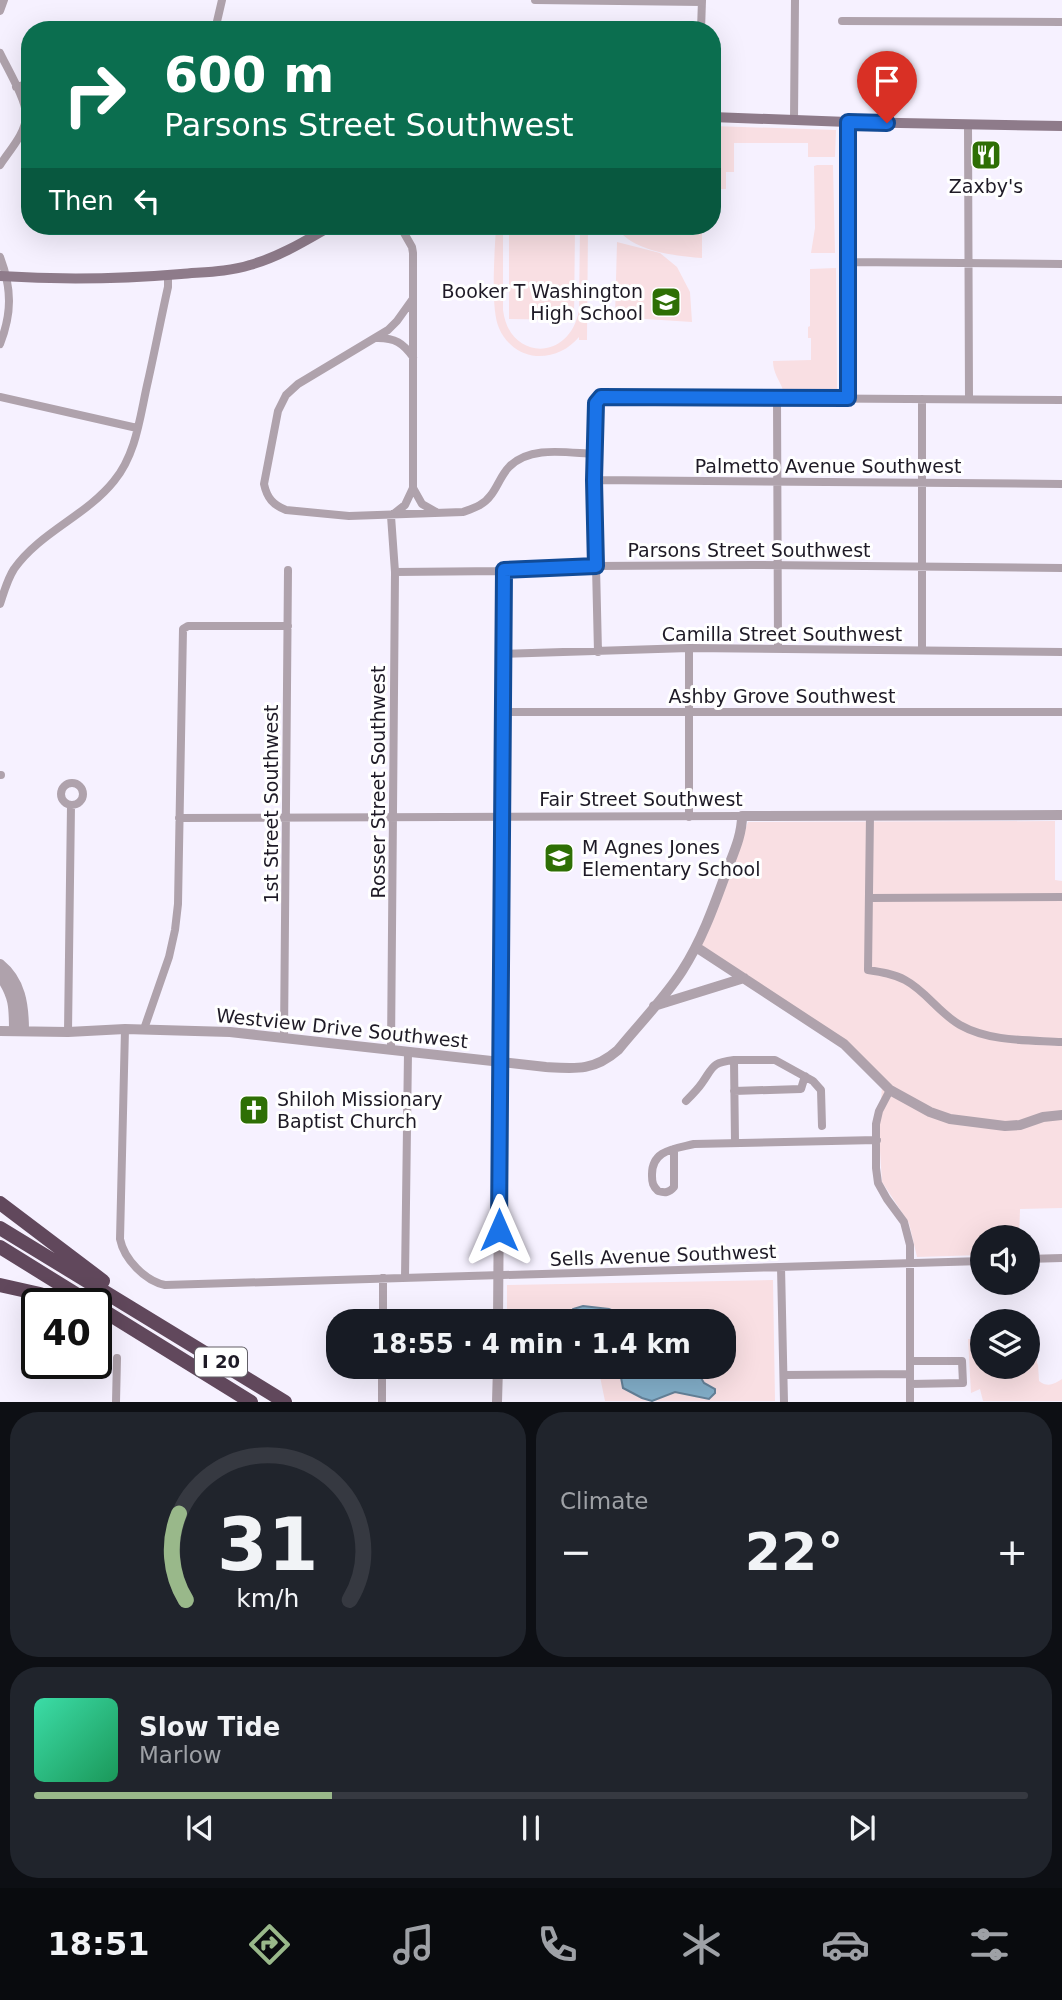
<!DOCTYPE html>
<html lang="en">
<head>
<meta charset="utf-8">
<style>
	body { margin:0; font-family:"DejaVu Sans",sans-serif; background:#20242c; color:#f1f3f6; height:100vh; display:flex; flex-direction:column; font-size:26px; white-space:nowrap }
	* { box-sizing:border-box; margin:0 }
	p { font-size:23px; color:#9ea1a6 }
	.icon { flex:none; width:38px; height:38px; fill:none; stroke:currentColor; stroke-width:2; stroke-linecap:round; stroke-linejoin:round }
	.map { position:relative; height:1402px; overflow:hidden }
	.side { display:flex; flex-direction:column; gap:10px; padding:10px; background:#0d0f14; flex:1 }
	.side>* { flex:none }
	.guide { position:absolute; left:21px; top:21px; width:700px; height:214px; border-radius:28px; box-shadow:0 7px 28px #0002; background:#0b6e4f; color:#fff; overflow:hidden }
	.controls { position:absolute; left:970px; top:1225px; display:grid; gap:14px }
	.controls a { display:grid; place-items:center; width:70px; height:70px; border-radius:50%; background:#171b24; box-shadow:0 7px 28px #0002; font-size:35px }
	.speed { position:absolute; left:21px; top:1288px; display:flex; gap:14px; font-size:35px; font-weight:700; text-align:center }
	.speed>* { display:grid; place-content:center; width:91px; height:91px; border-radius:50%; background:#171b24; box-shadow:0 7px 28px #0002; line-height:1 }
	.speed .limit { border:4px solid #111; border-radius:10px; background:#fff; color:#111 }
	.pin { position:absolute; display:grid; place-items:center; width:60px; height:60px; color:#fff; margin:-72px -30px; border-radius:50% 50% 50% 0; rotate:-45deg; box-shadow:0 0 7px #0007 }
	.pin .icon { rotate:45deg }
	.me { position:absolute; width:77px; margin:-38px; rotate:0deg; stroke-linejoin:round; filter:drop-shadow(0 0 5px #0008) }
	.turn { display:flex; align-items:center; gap:24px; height:147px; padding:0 28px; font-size:32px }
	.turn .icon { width:91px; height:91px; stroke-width:2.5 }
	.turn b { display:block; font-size:49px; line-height:60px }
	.then { display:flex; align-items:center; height:66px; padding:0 28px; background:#0003; gap:14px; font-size:26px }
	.big { font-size:52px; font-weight:700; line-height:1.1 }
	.side .tile { flex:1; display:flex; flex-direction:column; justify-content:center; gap:10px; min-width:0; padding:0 24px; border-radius:28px; background:#20242c }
	.side .dial { align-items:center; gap:0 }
	.dial svg { height:182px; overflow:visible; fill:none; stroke:#363941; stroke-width:7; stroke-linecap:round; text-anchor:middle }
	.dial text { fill:#f1f3f6; stroke:none }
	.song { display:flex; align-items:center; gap:21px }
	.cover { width:84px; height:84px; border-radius:10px; background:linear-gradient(135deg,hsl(160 70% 55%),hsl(150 70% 35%)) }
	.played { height:7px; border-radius:4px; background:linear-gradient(90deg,#99b88a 30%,#363941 30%) }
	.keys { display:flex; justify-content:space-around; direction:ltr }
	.heat { display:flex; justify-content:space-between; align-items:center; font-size:38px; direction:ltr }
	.side .tiles { flex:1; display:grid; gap:10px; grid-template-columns:1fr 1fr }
	.tile:last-child { grid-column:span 2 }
	.trip { position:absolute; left:326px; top:1309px; width:410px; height:70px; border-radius:28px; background:#171b24; box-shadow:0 7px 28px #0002; font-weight:700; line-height:70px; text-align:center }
	.tab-bar { display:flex; height:112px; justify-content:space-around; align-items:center; background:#090b0e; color:#9ea1a6 }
	.tab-bar .icon { width:49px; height:49px }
	.tab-bar .on { color:#99b88a }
	.tab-bar b { font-size:32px; color:#f1f3f6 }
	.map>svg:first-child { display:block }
	.green { fill:#f9dfe3 }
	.water { fill:#83afca; stroke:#658299; stroke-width:2 }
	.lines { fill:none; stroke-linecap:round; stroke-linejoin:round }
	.minor { stroke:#afa2ac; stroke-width:8 }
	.tertiary { stroke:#afa2ac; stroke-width:10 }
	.secondary { stroke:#8e7b8a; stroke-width:10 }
	.motorway { stroke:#61485c; stroke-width:14 }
	.route-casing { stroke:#114b97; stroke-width:18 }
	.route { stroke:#1a73e8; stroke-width:12 }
	.labels { text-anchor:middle; stroke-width:6; stroke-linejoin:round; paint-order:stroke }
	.shield { fill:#fff; stroke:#625f67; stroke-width:2 }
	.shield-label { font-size:18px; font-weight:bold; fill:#1e1a26 }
	.poi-label { font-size:19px; fill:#1e1a26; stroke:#fff; text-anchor:start }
	.street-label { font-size:19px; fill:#1e1a26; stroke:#fff }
</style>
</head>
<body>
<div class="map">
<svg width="1062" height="1402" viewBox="0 0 1062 1402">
	<rect width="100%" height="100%" fill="#f6f1ff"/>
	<!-- green -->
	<path class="green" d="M712,126l124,4 -1,27h-27v-14h-74v29h-8v17h-14z
		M817,165h16l2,88h-24l4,-25 -1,-62z
		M496,226h7v84c6,51 67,52 76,0l1,-84h8l-1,114h-8v-3c-11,13 -26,20 -43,19 -16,-1 -31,-13 -37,-28 -9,-19 -4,-79 -3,-102z
		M509,226h66l-1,94 -65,-1z
		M616,226h86v32c-27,-2 -72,-7 -86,-32z
		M617,242l43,11 17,14 13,25 2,30 -77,-5z
		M836,268l1,121 -54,1c-4,-11 -10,-17 -10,-29l38,-1v-22h-3v-11l2,-1v-57z
		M1055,821v59l7,1v327l-42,1 -1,28h-37v18l-65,2 -8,-34 -27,-41 -3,-47 3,-50 -26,-25 -29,-24 -130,-84 51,-130z
		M773,1280l2,121h-170l-7,-34h125v-46h-216v-36z
		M1027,1338h10v25l1,2 1,16c9,7 15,3 23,-2v22h-79l-3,-12 -9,4 -3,-54h14v28h45z"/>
	<!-- water -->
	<path class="water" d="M583,1306l26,3 28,12h-69l5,-12z
		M619,1367h65l7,5 6,-1 7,12 11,6v4l-6,6 -34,-7 -23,9 -10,-3 -19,-10z"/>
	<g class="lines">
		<!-- minor -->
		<path class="minor" d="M535,0l167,2
			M0,11l4,-11
			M842,21l220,1
			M215,30l7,-30
			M701,30l1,-30
			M0,53c7,15 27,48 26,63 0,17 -17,35 -26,49
			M16,87l14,-4
			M794,120l1,-120
			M968,124l1,275
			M0,257c12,32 12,56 0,87
			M848,262l214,2
			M412,300l-15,21 -9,9 -90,54 -12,11 -8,16 -14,73c3,14 9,21 22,26l63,6 114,-4c11,-4 21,-7 28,-17 7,-9 10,-20 18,-28 21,-22 59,-14 86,-13
			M378,338c17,0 25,5 35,19
			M0,397l137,31
			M777,398l1,251
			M848,398v-276
			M922,399v250
			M594,480l468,4
			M413,488l9,16 14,8
			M395,572l109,-1 92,-5 157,-1 309,3
			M0,604c4,-12 7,-24 14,-35 26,-37 72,-53 100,-88 23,-28 26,-66 34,-100 7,-31 13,-63 20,-94v-12
			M598,652l-4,-172 2,-77 5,-6 461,3
			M503,654l186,-6 373,4
			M503,712h559
			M0,775h1
			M61 794a11 11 0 1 1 22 0a11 11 0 1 1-22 0Z
			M870,815l-2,155c13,2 26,4 37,10 21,11 34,33 55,45 30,17 69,15 102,17
			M689,817v-169
			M179,818l563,-2
			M869,898l193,-1
			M125,1029l-5,210c4,20 25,42 45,46l817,-24
			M144,1029l25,-72 6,-27 3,-26 5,-275 5,-3h100
			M68,1032l3,-227
			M284,1038l4,-468
			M391,1050l4,-478 -4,-56 14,-11 8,-17v-235l-1,-6 -12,-21
			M500,1062l4,-491
			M890,1090l-11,21 -3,13v44l2,15 9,16 17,23 6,23v157
			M734,1091l67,-2 4,-13
			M686,1101c6,-6 12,-12 16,-18 12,-17 9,-20 32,-23
			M735,1142l-1,-82h41l38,21 8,9 1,36
			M674,1149v38c-5,6 -9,6 -16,4 -5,-5 -6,-8 -6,-15 -1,-26 22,-27 42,-32l183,-4
			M1027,1259l35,-1
			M781,1267l3,135
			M405,1278l3,-226
			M383,1321v-43
			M784,1375l126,-1
			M910,1384l53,-1 -1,-22h-52
			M116,1402l1,-44
			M382,1402v-35"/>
		<!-- tertiary -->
		<path class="tertiary" d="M696,947l148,97 46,46 40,22 20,7 55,7 15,-1 23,-8 19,-2
			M0,964c21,17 24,41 24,67
			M0,976c14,20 14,31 14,55
			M654,1006l90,-28
			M0,1031l68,1 57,-3 105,3 316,35c30,2 48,4 72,-17 21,-26 46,-51 64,-79 20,-31 32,-65 44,-98 7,-19 16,-37 16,-57l320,-1
			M498,1321l2,-259
			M497,1402l1,-35"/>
		<!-- secondary -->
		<path class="secondary" d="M712,117l136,5 214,4
			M0,276c60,4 121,3 181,-2 23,-2 47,-2 69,-9 29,-8 55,-24 81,-39"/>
		<!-- motorway -->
		<path class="motorway" d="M0,1203l103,78
			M0,1228l285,174
			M0,1247l92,57
			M0,1285l40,9 26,10
			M96,1306l155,96"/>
	</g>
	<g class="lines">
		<!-- route casing -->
		<g class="route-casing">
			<path id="route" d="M499,1230l5,-660 92,-4 -2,-86 2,-77 5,-6 247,1v-276l39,1"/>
		</g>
		<!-- route -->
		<use href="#route" class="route"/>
	</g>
	<!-- icons -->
	<defs>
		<g id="restaurant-square" transform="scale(1.575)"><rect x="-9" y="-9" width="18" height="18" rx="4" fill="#2e6f05" stroke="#fff"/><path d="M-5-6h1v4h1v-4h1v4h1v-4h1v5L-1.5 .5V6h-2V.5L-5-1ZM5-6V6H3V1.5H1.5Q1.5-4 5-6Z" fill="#fff"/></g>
		<g id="school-square" transform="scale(1.575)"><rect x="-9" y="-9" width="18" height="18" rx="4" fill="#2e6f05" stroke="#fff"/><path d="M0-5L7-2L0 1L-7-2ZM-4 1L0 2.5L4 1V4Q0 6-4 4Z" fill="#fff"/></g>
		<g id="church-square" transform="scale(1.575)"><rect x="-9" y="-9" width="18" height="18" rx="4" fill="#2e6f05" stroke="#fff"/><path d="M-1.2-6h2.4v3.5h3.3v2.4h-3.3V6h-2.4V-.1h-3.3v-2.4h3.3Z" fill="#fff"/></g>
	</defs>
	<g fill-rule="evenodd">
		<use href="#restaurant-square" x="986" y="155"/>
		<use href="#school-square" x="666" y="302"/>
		<use href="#school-square" x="559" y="858"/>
		<use href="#church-square" x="254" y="1110"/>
	</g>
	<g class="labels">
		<!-- shield labels -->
		<rect class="shield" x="195" y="1347.5" width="52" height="29" rx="5"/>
		<g class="shield-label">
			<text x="221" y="1368">I 20</text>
		</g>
		<!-- poi labels -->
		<g class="poi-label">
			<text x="986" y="193" text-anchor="middle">Zaxby's</text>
			<text x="643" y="298" text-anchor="end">Booker T Washington<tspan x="643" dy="22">High School</tspan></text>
			<text x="582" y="854">M Agnes Jones<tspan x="582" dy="22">Elementary School</tspan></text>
			<text x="277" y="1106">Shiloh Missionary<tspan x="277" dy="22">Baptist Church</tspan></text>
		</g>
		<!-- street labels -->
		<g class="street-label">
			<text x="828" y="473">Palmetto Avenue Southwest</text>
			<text x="749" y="557">Parsons Street Southwest</text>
			<text x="782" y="641">Camilla Street Southwest</text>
			<text x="782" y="703">Ashby Grove Southwest</text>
			<text transform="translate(378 782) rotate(-90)" y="7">Rosser Street Southwest</text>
			<text x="641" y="806">Fair Street Southwest</text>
			<text transform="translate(271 804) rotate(-90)" y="7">1st Street Southwest</text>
			<text transform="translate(342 1028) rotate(6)" y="7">Westview Drive Southwest</text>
			<text transform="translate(663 1255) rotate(-2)" y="7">Sells Avenue Southwest</text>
		</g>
	</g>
</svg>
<div class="controls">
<a><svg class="icon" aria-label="sound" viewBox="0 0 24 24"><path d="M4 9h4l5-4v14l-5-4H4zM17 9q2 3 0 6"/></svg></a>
<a><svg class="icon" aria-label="layers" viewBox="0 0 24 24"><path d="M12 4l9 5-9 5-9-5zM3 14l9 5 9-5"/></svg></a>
</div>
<div class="speed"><div class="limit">40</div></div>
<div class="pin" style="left:887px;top:123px;background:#d93025"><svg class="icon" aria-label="arrive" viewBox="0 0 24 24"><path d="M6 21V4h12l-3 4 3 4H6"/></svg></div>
<svg class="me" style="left:499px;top:1230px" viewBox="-20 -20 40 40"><path d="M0-17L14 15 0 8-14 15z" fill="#1a73e8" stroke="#fff" stroke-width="4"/></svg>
<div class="trip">18:55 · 4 min · 1.4 km</div>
<div class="guide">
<div class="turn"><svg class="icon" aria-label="right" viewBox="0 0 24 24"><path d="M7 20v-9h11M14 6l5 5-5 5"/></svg><div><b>600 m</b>Parsons Street Southwest</div></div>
<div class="then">Then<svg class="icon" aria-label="left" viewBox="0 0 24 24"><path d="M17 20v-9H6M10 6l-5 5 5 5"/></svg></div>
</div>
</div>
<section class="side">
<div class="tiles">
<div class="tile dial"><svg viewBox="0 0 100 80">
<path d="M14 69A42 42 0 1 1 86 69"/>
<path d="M14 69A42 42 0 0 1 11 31" stroke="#99b88a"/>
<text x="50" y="56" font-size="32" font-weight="700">31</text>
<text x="50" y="72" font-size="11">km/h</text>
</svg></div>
<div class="tile"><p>Climate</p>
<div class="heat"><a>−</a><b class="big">22°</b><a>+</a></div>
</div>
<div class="tile">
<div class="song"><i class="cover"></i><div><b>Slow Tide</b><p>Marlow</p></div></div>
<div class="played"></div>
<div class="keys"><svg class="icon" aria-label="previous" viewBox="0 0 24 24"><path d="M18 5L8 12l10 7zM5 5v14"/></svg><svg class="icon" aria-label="pause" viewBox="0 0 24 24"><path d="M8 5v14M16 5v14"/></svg><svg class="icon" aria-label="next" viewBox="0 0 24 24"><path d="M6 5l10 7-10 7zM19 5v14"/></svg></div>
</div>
</div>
</section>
<nav class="tab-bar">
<b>18:51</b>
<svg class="icon on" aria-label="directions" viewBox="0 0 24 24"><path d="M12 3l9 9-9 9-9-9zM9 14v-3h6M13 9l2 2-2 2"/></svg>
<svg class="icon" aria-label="music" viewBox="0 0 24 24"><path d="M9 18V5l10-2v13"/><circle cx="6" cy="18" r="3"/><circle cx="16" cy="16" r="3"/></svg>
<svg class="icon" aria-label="phone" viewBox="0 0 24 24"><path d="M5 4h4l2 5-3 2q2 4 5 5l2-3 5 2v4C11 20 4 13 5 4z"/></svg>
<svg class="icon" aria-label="climate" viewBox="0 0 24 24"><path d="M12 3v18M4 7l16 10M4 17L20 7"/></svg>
<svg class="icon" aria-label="car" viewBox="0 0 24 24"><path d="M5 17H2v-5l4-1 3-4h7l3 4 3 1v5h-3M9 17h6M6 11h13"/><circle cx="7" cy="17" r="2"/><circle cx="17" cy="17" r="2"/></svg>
<svg class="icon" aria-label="filters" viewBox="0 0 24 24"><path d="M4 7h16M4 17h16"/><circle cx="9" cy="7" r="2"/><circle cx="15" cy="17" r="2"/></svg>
</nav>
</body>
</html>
